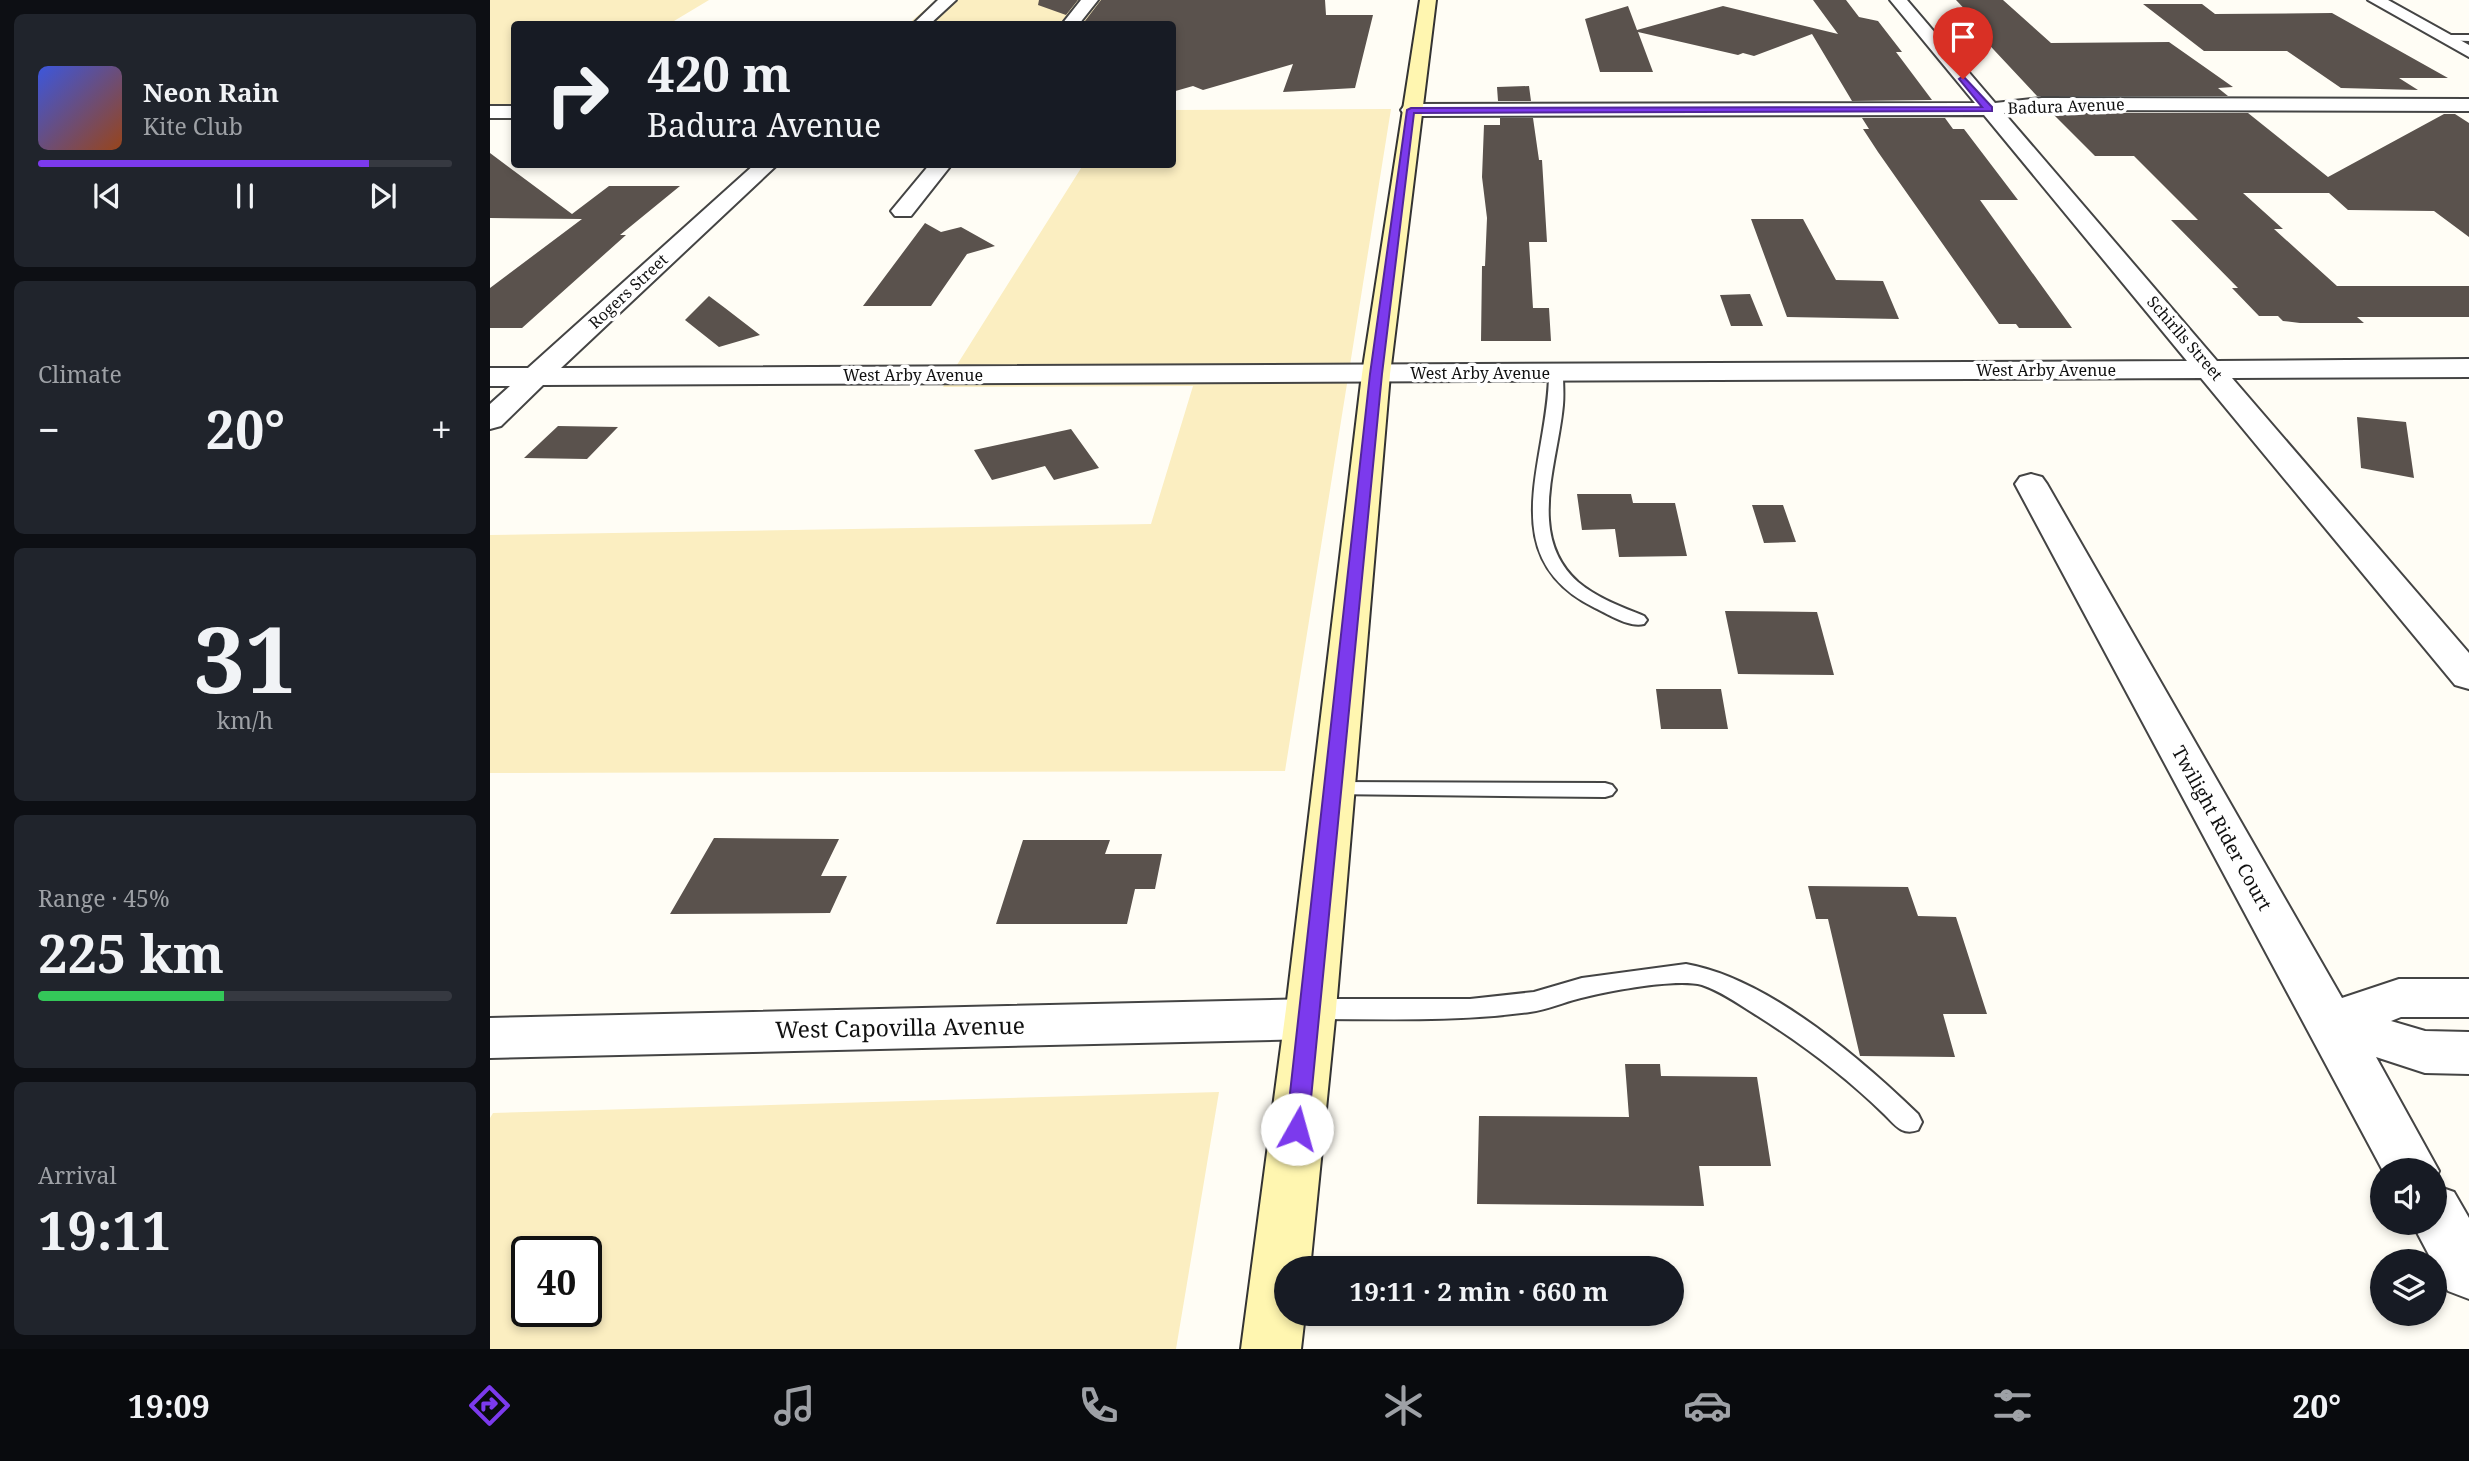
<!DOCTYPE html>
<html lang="en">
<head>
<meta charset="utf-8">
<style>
	body { margin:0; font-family:"Noto Serif",serif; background:#20242c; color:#f1f3f6; height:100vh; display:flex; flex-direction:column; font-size:26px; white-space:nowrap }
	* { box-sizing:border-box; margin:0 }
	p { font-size:23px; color:#9ea1a6 }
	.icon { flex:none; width:38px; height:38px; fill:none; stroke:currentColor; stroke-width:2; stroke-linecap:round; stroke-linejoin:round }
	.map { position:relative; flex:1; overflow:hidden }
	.panel { display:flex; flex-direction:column; gap:14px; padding:14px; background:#0d0f14; width:490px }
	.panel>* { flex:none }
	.top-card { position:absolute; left:21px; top:21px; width:665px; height:147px; border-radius:7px; box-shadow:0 4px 10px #0003; background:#171b24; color:#f1f3f6; overflow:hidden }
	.buttons { position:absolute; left:1880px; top:1158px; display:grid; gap:14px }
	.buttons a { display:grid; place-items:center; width:77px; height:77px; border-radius:50%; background:#171b24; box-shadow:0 4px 10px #0003; font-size:35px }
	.speed { position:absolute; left:21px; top:1236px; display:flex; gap:14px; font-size:35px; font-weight:700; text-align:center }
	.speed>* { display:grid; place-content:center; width:91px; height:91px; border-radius:50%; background:#171b24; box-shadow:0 4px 10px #0003; line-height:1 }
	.speed .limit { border:4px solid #111; border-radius:10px; background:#fff; color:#111 }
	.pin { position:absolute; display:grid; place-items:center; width:60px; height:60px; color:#fff; margin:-72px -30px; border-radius:50% 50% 50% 0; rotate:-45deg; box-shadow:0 0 7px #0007 }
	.pin .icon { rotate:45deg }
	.me { position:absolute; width:77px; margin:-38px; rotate:7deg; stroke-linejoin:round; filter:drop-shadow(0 0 5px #0008) }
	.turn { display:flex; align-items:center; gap:24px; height:147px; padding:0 21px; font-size:32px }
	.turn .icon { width:91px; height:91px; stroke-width:2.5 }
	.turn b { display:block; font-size:49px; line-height:60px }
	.big { font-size:52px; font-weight:700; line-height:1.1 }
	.panel .widget { flex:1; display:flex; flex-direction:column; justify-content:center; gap:10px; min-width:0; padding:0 24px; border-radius:10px; background:#20242c }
	.panel .dial { align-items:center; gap:0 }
	.dial b { font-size:91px; line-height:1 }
	.song { display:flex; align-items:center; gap:21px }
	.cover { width:84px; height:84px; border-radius:10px; background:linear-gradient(135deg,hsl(230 70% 55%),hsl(20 70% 35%)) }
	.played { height:7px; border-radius:4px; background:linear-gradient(90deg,#7c3aed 80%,#363941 80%) }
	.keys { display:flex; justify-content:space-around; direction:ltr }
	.heat { display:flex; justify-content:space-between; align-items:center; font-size:38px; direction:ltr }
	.charge { height:10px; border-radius:5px; background:linear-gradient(90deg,#34c759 45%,#363941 0) }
	.trip { position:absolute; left:784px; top:1256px; width:410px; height:70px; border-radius:35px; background:#171b24; box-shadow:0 4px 10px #0003; font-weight:700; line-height:70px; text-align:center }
	.tab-bar { display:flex; height:112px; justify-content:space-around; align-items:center; background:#090b0e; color:#9ea1a6 }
	.tab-bar .icon { width:49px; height:49px }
	.tab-bar .current { color:#7c3aed }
	.tab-bar b { font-size:32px; color:#f1f3f6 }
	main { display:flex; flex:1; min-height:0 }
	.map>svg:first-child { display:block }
	.sand { fill:#fbeec1; fill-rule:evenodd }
	.building { fill:#5a524d }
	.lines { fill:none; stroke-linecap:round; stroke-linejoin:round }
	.lane-casing { stroke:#444; stroke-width:4 }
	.street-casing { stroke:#444; stroke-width:4 }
	.secondary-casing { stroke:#333; stroke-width:4 }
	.lane { fill:#fff; fill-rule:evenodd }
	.street { fill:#fff; fill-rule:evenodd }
	.secondary { fill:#fff6b0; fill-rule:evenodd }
	.route { fill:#7c3aed; stroke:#51269a; stroke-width:2 }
	.labels { text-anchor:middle; stroke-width:7; stroke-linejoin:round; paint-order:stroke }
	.far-street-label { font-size:16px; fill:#111; stroke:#fff }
	.street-label { font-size:19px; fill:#111; stroke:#fff }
	.near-street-label { font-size:23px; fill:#111; stroke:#fff }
</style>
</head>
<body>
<main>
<section class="panel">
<div class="widget">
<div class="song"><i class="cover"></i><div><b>Neon Rain</b><p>Kite Club</p></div></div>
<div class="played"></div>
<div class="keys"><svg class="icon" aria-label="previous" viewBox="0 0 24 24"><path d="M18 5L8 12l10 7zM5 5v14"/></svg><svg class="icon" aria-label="pause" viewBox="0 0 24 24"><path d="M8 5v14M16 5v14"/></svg><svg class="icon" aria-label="next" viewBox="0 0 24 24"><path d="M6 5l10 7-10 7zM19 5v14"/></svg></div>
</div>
<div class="widget"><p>Climate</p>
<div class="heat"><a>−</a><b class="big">20°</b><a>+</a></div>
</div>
<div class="widget dial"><b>31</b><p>km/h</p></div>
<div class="widget"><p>Range · 45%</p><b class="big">225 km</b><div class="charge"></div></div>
<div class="widget"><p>Arrival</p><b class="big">19:11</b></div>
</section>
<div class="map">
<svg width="1979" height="1349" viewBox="0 0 1979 1349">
	<rect width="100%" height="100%" fill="#fffdf5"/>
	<!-- sand -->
	<path class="sand" d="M0,0h219l-40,24h-155v81h-24z
		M446,0h249l-15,24h-262z
		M901,109l-106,662 -795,2v-238l661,-11 42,-138 -250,1 140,-222 89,-1 1,-54z
		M729,1092l-43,257h-686v-231l3,-5zM96,1251v60h-59v-60z"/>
	<!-- building -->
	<path class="building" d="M549,0h39l-12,15 -28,-10z
		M611,0h224l1,15h47l-18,73 -72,4 10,-28 -90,26 -10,-4 -21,6v-68h-77l-10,-3z
		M1323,0h33l13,17 19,4 24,31h-6l36,48 -80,1 -40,-67 -58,22 -11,-3 -5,2 -100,-23 15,40h-53l-15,-53 43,-13 9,24 86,-24 115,28z
		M1466,0h47l48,43 118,-1 64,45 -15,1 10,8h-191l-72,-77h9z
		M1653,4h59l13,10 117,-1 116,65h-49l19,12 -77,-2 -54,-37h-83z
		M1039,86l2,15h-33l-1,-14z
		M1562,113h196l80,64 116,-63h11l14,9v114l-35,-26 -86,-1 -19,-17h-86l40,36h-9l63,57h132v31h-112l7,6h-64l-17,-2 -5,-5h-19l-27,-28h6l-67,-68h27l-64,-64h-39z
		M1010,118h33l6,42h3l5,82h-18l4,66h16l2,33h-70l1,-75h3l2,-48 -5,-41 2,-52h16z
		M1372,118h83l8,11h11l54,71h-38l92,128h-53l-3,-4h-17l-121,-172 -15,-23h6z
		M0,153l82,61 37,-28h71l-60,49h6l-104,93h-32v-40l92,-69 -92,-1z
		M1261,219h52l33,61 47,1 16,38 -112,-2z
		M435,223l16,9 20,-5 34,19 -28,8 -36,52h-68z
		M1260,294l13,32h-32l-11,-31z
		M219,296l16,12 35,27 -41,12 -34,-27z
		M1867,417l49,5 8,56 -53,-10z
		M68,426l60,1 -31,32 -63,-1z
		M581,429l28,39 -45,12 -9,-14 -53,14 -18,-30z
		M1087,494h54l2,9h42l12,53 -68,1 -4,-28 -33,1z
		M1262,505h31l13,37 -32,1z
		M1235,611l92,1 17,63 -96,-1z
		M1166,689h65l7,40h-67z
		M224,838l125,1 -18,37h26l-17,37 -160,1z
		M533,840h87l-5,14h57l-7,35h-20l-8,35h-131z
		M1318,886l100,1 10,29 38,1 31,97h-44l12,43 -95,-1 -32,-137h-12z
		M1135,1064h35l1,12 96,1 14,89h-72l5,40 -227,-2 2,-88 150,1z"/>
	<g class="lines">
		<!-- lane casing -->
		<g class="lane-casing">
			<path id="lane" d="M1953,35h26v6l-29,-1 -1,-2z
				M1066,369l7,4c0,11 1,21 0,32 -5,58 -37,131 15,177 19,16 44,25 66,34l3,4 -3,4c-15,4 -36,-10 -49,-16 -104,-51 -46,-148 -46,-235z
				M844,782l271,1 7,2 4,5 -4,5 -7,2 -278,-3 -4,-5 4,-5z
				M1196,964c81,14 174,94 232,150l4,8 -4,8c-16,6 -23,-5 -34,-16 -40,-39 -83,-71 -131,-101 -16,-10 -33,-22 -51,-28 -26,-7 -93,6 -121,13 -17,4 -34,12 -51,14 -72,10 -145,7 -218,7l-9,-3 -3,-7 3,-7 9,-3h158l64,-7 48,-14z"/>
		</g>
		<!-- street casing -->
		<g class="street-casing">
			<path id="street" d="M448,0h18l-26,24h-17z
				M591,0h17l-19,24h-17z
				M1400,0h17l88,103 47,-5 427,1v12l-427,-1 -38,3 213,248 252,-2v18l-237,1 237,275v36l-14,-4 -254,-307 -1658,7 -42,41 -11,3v-25l20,-18h-20v-18h38l227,-204h23l-217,204 1626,-7 -203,-246 -573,1 -7,-2 -3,-4 3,-4 7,-2 564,-1z
				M1878,0h20l81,45v12z
				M0,106h24v12h-24z
				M440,164h22l-41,52h-16l-4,-5z
				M1541,474l11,3 5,7 295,514 57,-19h70v38h-68l-10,4 34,10 44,1v42l-44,-1 -49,-16 63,114 -5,11v-11h-51l-368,-687 5,-7z
				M820,999l18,6 7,14 -7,14 -18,6 -820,19v-40z
				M1944,1185l20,7 15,26v81l-21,-8 -36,-68h22z"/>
		</g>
		<!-- secondary casing -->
		<g class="secondary-casing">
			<path id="secondary" d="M930,0h16l-46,374 -54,635 -26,260h-24v45h19l-4,35h-60l45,-340 76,-635z"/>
		</g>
		<!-- lane -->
		<use href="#lane" class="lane"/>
		<!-- street -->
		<use href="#street" class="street"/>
		<!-- secondary -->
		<use href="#secondary" class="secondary"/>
	</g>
	<!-- route -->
	<path class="route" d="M1473,76l29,31v4l-578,2 -32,261 -74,755 -3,7 -8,2 -8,-2 -3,-7 84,-755 37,-264 4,-2 571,-1 -23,-28z"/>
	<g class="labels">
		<!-- far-street labels -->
		<g class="far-street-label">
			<text transform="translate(1576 106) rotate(-2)" y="6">Badura Avenue</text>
			<text transform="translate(138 291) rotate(-43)" y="6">Rogers Street</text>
			<text transform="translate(1695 338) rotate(49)" y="6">Schirlls Street</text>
			<text x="1556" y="376">West Arby Avenue</text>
			<text x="990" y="379">West Arby Avenue</text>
			<text x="423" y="381">West Arby Avenue</text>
		</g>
		<!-- street labels -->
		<g class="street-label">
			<text transform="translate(1732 828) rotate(61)" y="7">Twilight Rider Court</text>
		</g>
		<!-- near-street labels -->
		<g class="near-street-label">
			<text transform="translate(410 1028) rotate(-1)" y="8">West Capovilla Avenue</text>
		</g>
	</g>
</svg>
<div class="buttons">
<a><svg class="icon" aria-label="sound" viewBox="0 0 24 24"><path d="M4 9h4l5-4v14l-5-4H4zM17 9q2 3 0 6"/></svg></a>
<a><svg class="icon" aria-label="layers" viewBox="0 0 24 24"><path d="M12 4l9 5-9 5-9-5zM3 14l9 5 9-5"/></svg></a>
</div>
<div class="speed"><div class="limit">40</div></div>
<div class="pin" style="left:1473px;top:79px;background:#d93025"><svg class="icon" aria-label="arrive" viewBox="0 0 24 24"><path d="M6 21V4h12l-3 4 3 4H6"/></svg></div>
<svg class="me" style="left:807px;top:1129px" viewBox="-20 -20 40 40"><circle r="19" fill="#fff"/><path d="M0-13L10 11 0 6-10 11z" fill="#7c3aed"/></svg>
<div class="trip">19:11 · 2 min · 660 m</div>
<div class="top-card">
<div class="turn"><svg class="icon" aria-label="right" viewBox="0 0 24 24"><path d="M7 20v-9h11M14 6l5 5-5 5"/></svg><div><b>420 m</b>Badura Avenue</div></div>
</div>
</div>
</main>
<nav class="tab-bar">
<b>19:09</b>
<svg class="icon current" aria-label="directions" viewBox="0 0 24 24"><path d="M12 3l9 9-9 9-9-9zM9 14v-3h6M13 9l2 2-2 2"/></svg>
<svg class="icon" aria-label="music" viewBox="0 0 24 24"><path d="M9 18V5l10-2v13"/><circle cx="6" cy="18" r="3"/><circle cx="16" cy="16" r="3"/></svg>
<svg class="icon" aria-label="phone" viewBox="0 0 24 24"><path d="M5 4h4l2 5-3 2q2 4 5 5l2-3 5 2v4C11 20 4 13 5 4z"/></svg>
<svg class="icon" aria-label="climate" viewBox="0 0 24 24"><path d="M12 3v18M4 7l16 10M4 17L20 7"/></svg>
<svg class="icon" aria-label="car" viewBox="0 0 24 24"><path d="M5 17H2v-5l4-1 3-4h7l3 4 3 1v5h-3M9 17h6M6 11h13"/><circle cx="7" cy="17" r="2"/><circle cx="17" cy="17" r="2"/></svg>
<svg class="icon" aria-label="filters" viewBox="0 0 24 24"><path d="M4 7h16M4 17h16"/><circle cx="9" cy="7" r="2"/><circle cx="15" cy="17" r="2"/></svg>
<b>20°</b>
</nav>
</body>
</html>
